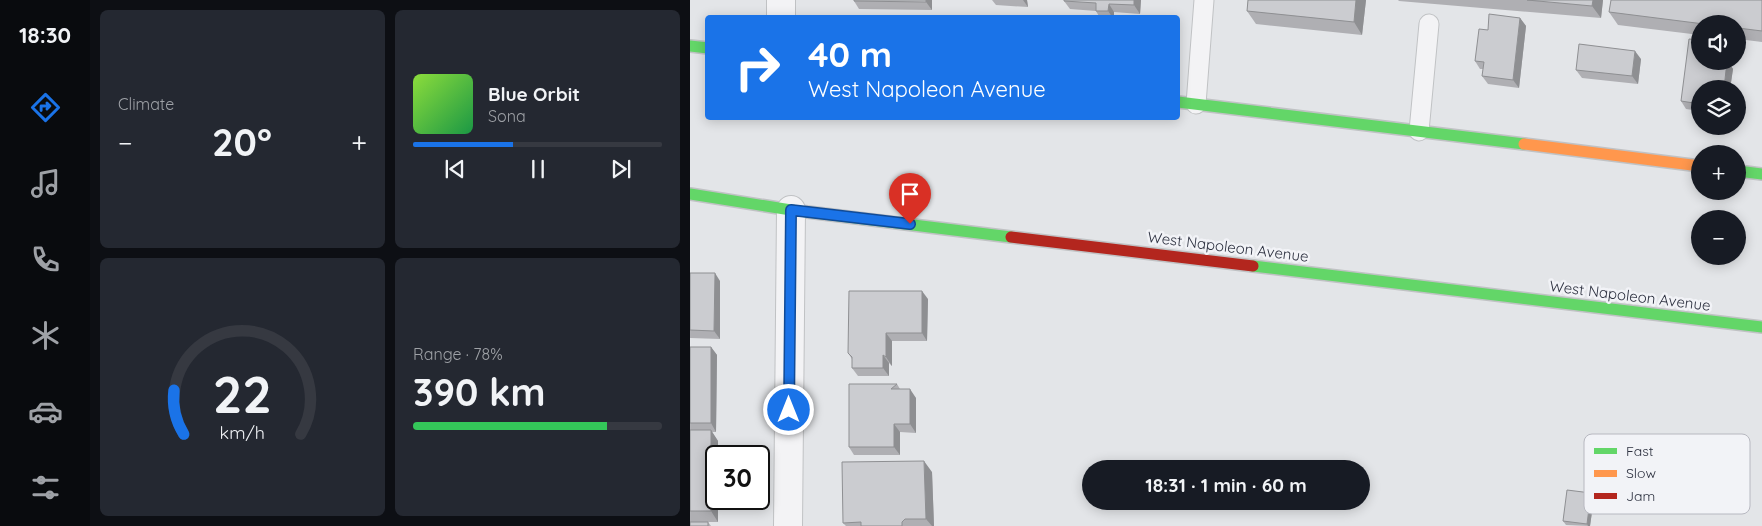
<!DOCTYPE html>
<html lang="en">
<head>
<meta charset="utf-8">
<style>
	body { margin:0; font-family:Quicksand,sans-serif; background:#242831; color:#f1f3f6; height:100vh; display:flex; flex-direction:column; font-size:19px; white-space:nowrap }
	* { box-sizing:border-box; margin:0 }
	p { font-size:16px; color:#9ea1a6 }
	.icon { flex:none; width:28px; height:28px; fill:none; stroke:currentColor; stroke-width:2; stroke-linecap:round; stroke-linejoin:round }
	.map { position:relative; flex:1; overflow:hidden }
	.side { display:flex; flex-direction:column; gap:10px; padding:10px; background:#0d0f14; width:600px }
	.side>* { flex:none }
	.top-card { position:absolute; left:15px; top:15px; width:475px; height:105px; border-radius:5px; box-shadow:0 2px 12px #0003; background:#1a73e8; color:#fff; overflow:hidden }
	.controls { position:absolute; left:1001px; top:15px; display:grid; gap:10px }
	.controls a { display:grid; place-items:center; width:55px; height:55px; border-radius:50%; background:#171b24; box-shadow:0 2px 12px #0003; font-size:25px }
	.speed { position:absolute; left:15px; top:445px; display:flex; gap:10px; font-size:25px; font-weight:700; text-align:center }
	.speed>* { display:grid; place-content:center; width:65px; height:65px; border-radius:50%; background:#171b24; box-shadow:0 2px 12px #0003; line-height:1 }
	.speed .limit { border:2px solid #111; border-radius:8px; background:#fff; color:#111 }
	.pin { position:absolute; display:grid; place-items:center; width:42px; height:42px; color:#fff; margin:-51px -21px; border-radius:50% 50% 50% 0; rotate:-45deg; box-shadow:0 0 5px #0007 }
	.pin .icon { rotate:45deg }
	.me { position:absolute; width:55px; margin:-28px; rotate:0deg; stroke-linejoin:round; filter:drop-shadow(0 0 4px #0008) }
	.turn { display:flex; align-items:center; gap:18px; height:105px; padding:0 20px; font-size:22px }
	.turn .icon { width:65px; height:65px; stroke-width:2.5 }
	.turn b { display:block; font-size:35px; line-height:42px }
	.big { font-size:38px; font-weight:700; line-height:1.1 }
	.side .tile { flex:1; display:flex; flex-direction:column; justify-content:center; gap:8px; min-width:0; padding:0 18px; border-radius:8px; background:#242831 }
	.side .dial { align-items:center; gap:0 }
	.dial svg { height:130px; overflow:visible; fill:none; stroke:#363941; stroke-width:7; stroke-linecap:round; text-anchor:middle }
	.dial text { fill:#f1f3f6; stroke:none }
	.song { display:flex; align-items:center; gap:15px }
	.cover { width:60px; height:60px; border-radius:8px; background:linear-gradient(135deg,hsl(90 70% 55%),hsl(140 70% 35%)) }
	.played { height:5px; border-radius:2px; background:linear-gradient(90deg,#1a73e8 40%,#363941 40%) }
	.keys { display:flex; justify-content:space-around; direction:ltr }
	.heat { display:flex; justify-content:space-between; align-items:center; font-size:28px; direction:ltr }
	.charge { height:8px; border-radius:4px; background:linear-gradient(90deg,#34c759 78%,#363941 0) }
	.side .tiles { flex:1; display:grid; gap:10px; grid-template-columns:repeat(2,1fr) }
	.trip { position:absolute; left:392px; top:460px; width:288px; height:50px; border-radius:25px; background:#171b24; box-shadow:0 2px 12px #0003; font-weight:700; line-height:50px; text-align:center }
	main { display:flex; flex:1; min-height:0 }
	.tab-bar { display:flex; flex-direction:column; width:90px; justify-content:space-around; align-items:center; background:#090b0e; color:#9ea1a6 }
	.tab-bar .icon { width:35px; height:35px }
	.tab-bar .active { color:#1a73e8 }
	.tab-bar b { font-size:22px; color:#f1f3f6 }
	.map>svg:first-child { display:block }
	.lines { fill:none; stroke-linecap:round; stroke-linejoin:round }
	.lane-casing { stroke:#c0c2c4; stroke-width:21 }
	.street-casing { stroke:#c0c2c4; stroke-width:30 }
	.fast-casing { stroke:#c0c2c4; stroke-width:14 }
	.slow-casing { stroke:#c0c2c4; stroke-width:14 }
	.jam-casing { stroke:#c0c2c4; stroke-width:14 }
	.lane { stroke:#f3f3f5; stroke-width:19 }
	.street { stroke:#f3f3f5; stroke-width:28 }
	.fast { stroke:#63d668; stroke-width:11 }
	.slow { stroke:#ff974d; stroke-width:11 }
	.jam { stroke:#b3261e; stroke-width:11 }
	.wall { fill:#afafb3 }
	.shaded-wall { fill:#8e8f92 }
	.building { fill:#cbccd0; stroke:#8e8f92 }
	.route-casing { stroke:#114b97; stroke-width:12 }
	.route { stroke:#1a73e8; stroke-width:9 }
	.labels { text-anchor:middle; stroke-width:5; stroke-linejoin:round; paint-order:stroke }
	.street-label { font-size:15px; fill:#2c303f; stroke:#f2f3f7 }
	.key { fill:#f2f3f7; stroke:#b7b8c0; stroke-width:1 }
	.key-label { font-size:14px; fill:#2c303f }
</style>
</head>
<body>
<main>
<nav class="tab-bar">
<b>18:30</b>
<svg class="icon active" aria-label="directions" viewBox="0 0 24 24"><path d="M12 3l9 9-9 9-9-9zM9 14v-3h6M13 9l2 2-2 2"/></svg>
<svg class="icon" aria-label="music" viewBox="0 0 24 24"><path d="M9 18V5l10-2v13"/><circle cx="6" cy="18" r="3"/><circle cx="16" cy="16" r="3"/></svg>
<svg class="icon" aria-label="phone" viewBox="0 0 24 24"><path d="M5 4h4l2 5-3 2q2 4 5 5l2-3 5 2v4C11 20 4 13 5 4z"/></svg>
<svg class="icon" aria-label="climate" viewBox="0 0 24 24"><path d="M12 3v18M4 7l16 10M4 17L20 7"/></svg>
<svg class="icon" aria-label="car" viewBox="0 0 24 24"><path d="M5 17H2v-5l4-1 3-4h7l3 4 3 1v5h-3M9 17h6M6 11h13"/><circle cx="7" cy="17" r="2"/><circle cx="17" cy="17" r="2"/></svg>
<svg class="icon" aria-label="filters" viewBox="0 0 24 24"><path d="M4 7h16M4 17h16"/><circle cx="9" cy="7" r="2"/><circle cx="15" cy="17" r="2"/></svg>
</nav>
<section class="side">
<div class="tiles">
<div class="tile"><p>Climate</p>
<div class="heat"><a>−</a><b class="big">20°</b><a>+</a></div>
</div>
<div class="tile">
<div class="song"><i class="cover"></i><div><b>Blue Orbit</b><p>Sona</p></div></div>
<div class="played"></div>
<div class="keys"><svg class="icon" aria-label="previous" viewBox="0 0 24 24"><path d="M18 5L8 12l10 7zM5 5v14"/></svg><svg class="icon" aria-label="pause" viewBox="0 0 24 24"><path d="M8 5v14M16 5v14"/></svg><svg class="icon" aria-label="next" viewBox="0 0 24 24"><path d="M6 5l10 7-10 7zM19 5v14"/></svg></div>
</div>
<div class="tile dial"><svg viewBox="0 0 100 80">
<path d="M14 69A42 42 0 1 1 86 69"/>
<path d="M14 69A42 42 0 0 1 8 42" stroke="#1a73e8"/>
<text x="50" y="56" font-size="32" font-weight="700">22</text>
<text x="50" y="72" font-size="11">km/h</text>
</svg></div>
<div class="tile"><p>Range · 78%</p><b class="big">390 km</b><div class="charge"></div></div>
</div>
</section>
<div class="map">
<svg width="1072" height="526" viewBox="0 0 1072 526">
	<rect width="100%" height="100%" fill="#e3e5e8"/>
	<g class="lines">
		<!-- lane casing -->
		<g class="lane-casing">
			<path id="lane" d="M506,104l8,-104
				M729,131l10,-107"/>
		</g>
		<!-- street casing -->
		<g class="street-casing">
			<path id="street" d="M91,18v-18
				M98,526l3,-316"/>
		</g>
		<!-- fast casing -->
		<g class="fast-casing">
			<path id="fast" d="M0,46l18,2
				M488,102l346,42
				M1048,171l24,3
				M0,194l101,16 220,27
				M563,266l509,61"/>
		</g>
		<!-- slow casing -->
		<g class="slow-casing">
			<path id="slow" d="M834,144l176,22"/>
		</g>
		<!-- jam casing -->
		<g class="jam-casing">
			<path id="jam" d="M321,237l242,29"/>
		</g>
		<!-- lane -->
		<use href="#lane" class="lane"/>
		<!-- street -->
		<use href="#street" class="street"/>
		<!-- fast -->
		<use href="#fast" class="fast"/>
		<!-- slow -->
		<use href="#slow" class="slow"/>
		<!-- jam -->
		<use href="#jam" class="jam"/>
	</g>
	<!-- wall -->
	<path class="wall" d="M242,0v10l-73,-1 -5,-8z
		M302,0h35l1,7 -32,-2z
		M451,0l-1,14 -26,-2v6h-14l-4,-7 -26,-2 -6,-8z
		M558,0h118l-4,35 -106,-11 -9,-13z
		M708,0h205l-2,18 -202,-17z
		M1072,0v42l-24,-3v-15h-38v11l-82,-10 -9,-13z
		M830,18l6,8 -7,62 -31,-4 -6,-8 1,-7h-3l-5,-8 13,-31z
		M951,59l-3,25 -56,-6 -6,-8z
		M1010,61h28l5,8 -3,20h-30v22l-14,-2 -5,-8z
		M0,273l30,8v58l-30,-1z
		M238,299l-1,42h-35v25l-3,-3v13h-31l-6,-8v-9l-4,-6z
		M0,347h21l6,8 -1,77h-4l6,9v15h-2v43h2v23h-27h17l3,4h-21z
		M159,384h48l3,5 16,9v35l-16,-1v23h-46l-5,-8z
		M242,472l2,54h-88l-3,-3z
		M901,493l3,5 -4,28 -24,-1 -3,-4z"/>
	<!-- shaded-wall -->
	<path class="shaded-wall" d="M236,0h6v10l-6,-8z
		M333,0h4l1,7z
		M444,0h7l-1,14 -6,-9z
		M666,0h10l-4,35 -8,-13z
		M903,0h10l-2,18 -9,-12z
		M419,4l5,8v6h-1l-5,-7z
		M830,18l6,8 -7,62 -6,-8z
		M945,51l6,8 -3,25 -6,-8z
		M1037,61l6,8 -3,20h-6z
		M25,273l5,8v58l-6,-8z
		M232,291l6,8 -1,42 -5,-8z
		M196,333l6,8v25l-6,-9z
		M21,347l6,8 -1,77 -5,-9z
		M193,355l6,8v13l-6,-8z
		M220,389l6,9v35l-6,-9z
		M204,424l6,8v23l-6,-8z
		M21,430l7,11v15h-2v43h2v23l-7,-11z
		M234,461l8,11 2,54h-2l-6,-7z
		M901,493l3,5 -4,28h-2l-1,-2z"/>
	<!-- building -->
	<path class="building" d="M164,0h72v2l-72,-1z
		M374,0h70v5l-25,-1 -1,7h-12v-8l-32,-2z
		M558,0h108l-2,22 -107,-11z
		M837,0h66l-1,6z
		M921,0h151v31l-24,-3v-4h-34l-95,-12z
		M799,14l31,4 -7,62 -31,-4 2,-14 -9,-1 4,-32 9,1z
		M999,39l11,1v21h27l-3,28h-24v15l-19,-3z
		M889,44l56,7 -3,25 -56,-6z
		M0,273h25l-1,58 -24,-1z
		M159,291h73v42h-36v24l-3,-2v13h-31v-11l-4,-4z
		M0,347h21v76h-21z
		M159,384h48l-6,5h19v35h-16v23h-45z
		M0,430h21v81h-21z
		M234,461l2,58h-21l-3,3v4h-41v-4l-18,1 -1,-61z
		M877,490l24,3 -4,31 -24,-3z
		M0,522h18v4h-18z"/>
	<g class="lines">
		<!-- route casing -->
		<g class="route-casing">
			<path id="route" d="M99,410l2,-200 119,14"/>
		</g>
		<!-- route -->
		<use href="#route" class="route"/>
	</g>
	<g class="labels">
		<!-- street labels -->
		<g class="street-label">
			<text transform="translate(538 247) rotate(7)" y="5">West Napoleon Avenue</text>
			<text transform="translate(940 296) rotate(7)" y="5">West Napoleon Avenue</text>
		</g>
	</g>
	<!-- legend -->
	<rect x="894" y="434" width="166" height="80" rx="8" class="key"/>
	<rect x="904" y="448" width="23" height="6" fill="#63d668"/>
	<rect x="904" y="470" width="23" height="7" fill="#ff974d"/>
	<rect x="904" y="493" width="23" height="6" fill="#b3261e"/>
	<g class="key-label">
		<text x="936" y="456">Fast</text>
		<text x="936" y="478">Slow</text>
		<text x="936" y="501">Jam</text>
	</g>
</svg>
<div class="controls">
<a><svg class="icon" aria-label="sound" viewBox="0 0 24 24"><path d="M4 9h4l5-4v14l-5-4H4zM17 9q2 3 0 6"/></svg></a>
<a><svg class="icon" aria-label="layers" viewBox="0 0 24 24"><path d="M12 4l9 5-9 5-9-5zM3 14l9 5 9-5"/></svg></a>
<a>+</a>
<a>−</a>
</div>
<div class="speed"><div class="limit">30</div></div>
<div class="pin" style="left:220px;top:224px;background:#d93025"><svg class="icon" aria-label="arrive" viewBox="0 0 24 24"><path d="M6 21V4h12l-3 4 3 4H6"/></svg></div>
<svg class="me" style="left:99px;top:410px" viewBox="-20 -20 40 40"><circle r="17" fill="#1a73e8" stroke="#fff" stroke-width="3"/><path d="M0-11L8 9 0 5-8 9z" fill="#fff"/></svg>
<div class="trip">18:31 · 1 min · 60 m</div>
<div class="top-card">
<div class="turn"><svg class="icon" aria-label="right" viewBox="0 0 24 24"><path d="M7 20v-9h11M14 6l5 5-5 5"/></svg><div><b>40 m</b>West Napoleon Avenue</div></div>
</div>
</div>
</main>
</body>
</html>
